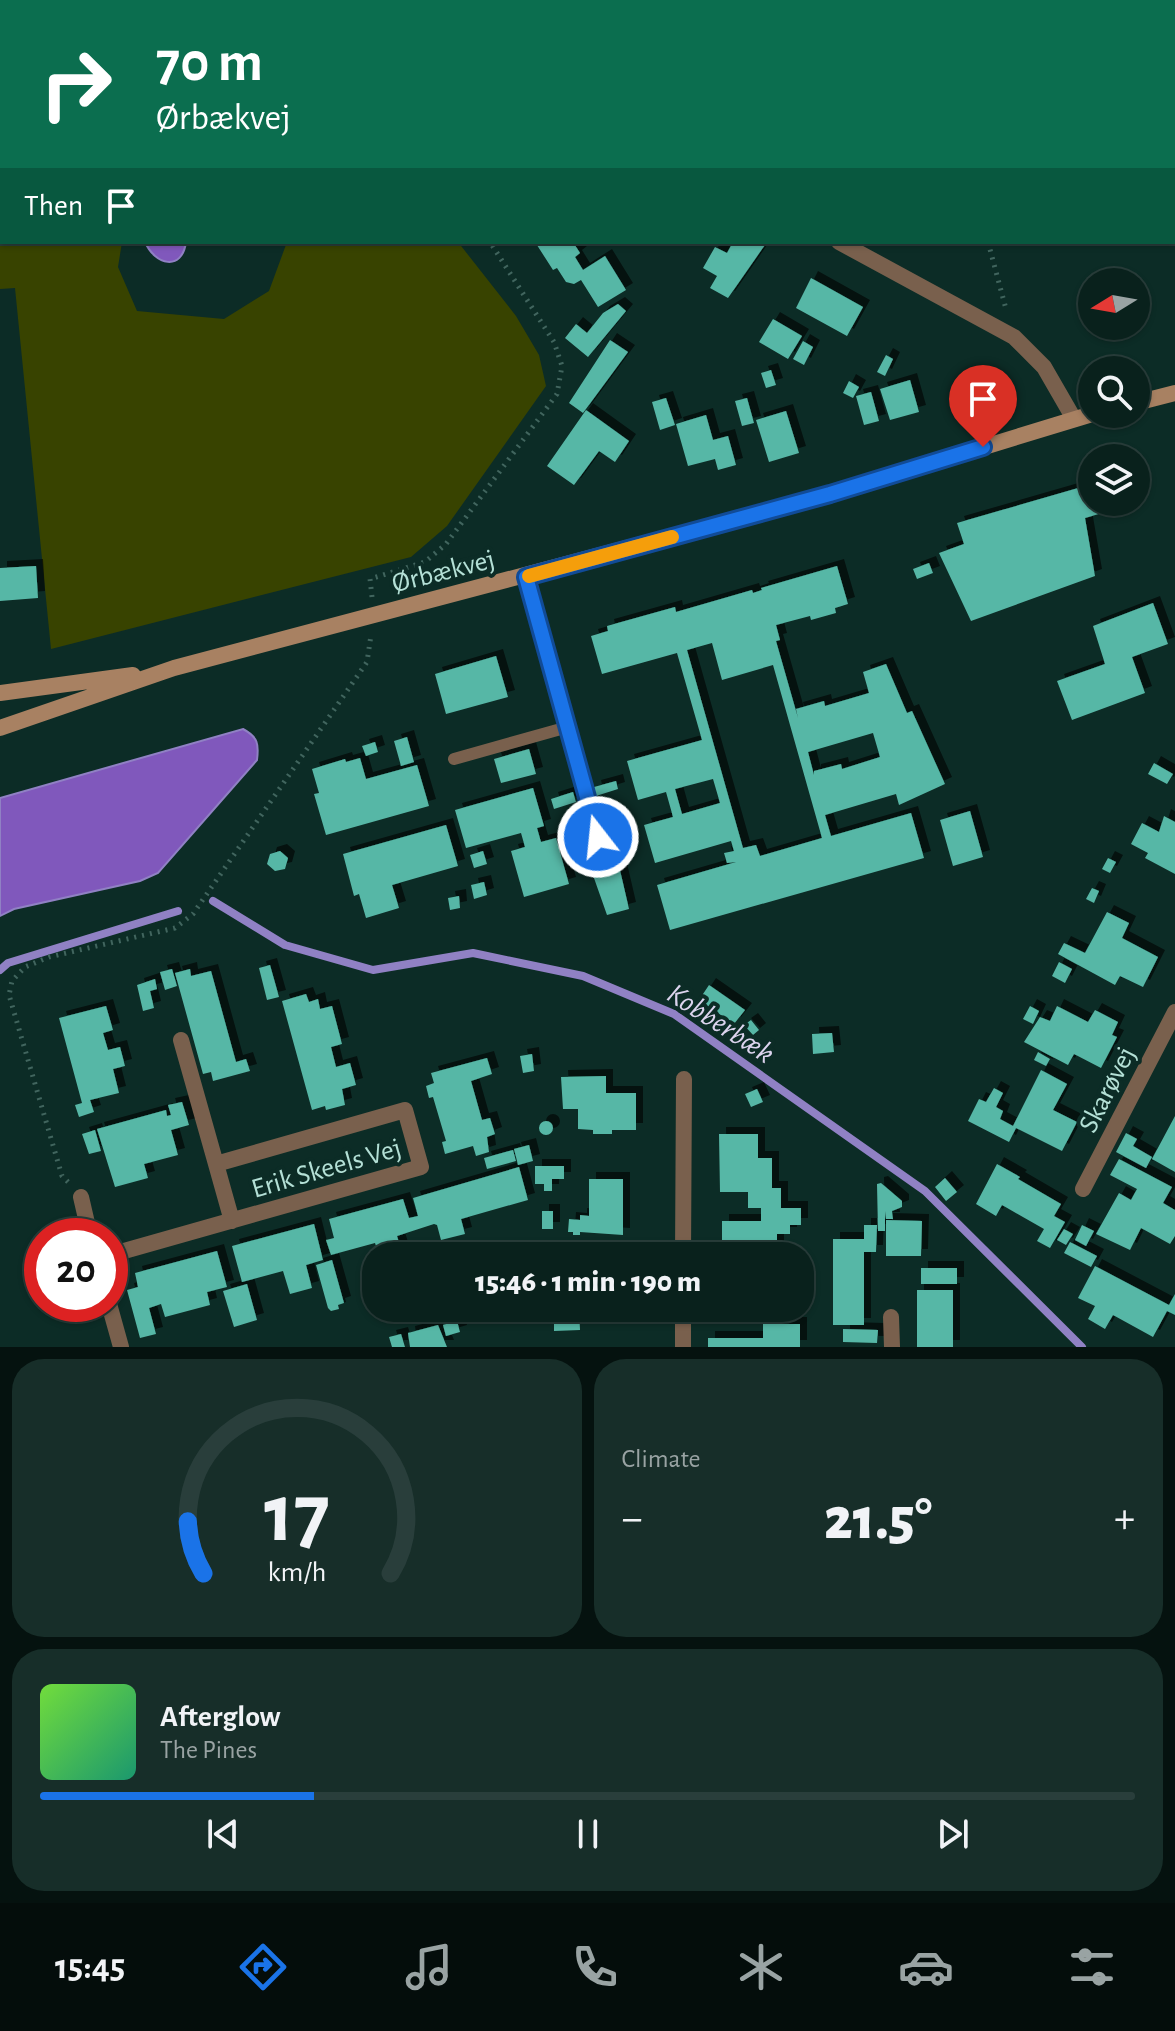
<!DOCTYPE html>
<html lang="en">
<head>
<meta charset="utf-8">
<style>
	body { margin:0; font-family:"Alegreya Sans",sans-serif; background:#172e29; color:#f1f3f6; height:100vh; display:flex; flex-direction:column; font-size:30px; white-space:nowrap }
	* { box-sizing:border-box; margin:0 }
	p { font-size:26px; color:#99a3a3 }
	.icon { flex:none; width:44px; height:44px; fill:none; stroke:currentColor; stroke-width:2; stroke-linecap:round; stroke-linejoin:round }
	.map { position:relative; height:1347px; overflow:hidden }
	.sheet { display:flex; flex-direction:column; gap:12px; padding:12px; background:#05120f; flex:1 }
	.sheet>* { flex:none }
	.top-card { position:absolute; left:0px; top:0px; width:1176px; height:244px; box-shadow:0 2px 6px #0004,0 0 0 2px #293e3b; background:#0b6e4f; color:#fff; overflow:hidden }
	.needle { width:52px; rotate:259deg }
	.buttons { position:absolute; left:1078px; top:268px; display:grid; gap:16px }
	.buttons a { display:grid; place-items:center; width:72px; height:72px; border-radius:50%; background:#09211c; box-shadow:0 2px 6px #0004,0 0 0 2px #293e3b; font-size:40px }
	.speed { position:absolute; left:24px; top:1218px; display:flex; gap:16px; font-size:40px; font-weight:700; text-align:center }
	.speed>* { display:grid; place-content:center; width:104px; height:104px; border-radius:50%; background:#09211c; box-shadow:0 2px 6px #0004,0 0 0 2px #293e3b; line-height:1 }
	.speed .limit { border:12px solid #d22; background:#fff; color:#111 }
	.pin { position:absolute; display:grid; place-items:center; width:68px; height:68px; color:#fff; margin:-82px -34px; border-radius:50% 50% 50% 0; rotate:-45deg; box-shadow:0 0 8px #0007 }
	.pin .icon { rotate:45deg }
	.me { position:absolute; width:88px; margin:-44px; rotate:344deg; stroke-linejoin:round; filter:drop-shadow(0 0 6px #0008) }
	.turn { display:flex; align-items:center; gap:28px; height:168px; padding:0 24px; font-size:36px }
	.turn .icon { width:104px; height:104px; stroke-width:2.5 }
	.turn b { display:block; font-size:56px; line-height:68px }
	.then { display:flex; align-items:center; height:76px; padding:0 24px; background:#0003; gap:16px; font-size:30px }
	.big { font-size:60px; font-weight:800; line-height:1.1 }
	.sheet .card { flex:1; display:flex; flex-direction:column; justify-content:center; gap:12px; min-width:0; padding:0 28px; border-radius:32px; background:#172e29 }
	.sheet .dial { align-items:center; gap:0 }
	.dial svg { height:208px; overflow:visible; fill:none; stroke:#293e3b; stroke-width:7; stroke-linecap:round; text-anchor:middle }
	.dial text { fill:#f1f3f6; stroke:none }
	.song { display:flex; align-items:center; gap:24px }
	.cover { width:96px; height:96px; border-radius:12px; background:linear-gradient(135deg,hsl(100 70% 55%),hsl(160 70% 35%)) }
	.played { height:8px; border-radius:4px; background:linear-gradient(90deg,#1a73e8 25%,#293e3b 25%) }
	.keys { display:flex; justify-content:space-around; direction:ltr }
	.heat { display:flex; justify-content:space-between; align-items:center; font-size:44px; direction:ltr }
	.sheet .tiles { flex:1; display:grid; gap:12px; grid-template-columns:1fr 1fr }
	.card:last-child { grid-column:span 2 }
	.trip { position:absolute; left:362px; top:1242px; width:452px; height:80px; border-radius:32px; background:#09211c; box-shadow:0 2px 6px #0004,0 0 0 2px #293e3b; font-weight:800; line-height:80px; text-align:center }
	.dock { display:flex; height:128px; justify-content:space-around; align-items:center; background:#040d0b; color:#99a3a3 }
	.dock .icon { width:56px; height:56px }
	.dock .on { color:#1a73e8 }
	.dock b { font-size:36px; color:#f1f3f6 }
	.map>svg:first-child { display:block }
	.green { fill:#384300 }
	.water { fill:#8058bc; stroke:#9081c4; stroke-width:2 }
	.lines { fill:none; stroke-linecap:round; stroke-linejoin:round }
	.stream { stroke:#9081c4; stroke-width:8 }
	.building { fill:#57b7a6; fill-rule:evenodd; filter:url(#shadow) }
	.path { stroke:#41655e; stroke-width:5; stroke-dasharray:2 6; stroke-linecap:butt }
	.lane { stroke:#79604d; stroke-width:12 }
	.street { stroke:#79604d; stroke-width:16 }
	.secondary { stroke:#a88162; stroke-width:16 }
	.route-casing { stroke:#114b97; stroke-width:20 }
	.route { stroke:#1a73e8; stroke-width:14 }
	.slow { stroke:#f59e0b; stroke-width:14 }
	.labels { text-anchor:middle; stroke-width:8; stroke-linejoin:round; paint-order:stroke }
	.street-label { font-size:28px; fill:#b4e0d6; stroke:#0c2c26 }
	.water-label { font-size:30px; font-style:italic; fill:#dcd4ee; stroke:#0c2c26 }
</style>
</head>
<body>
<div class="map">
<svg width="1175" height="1347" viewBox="0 0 1175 1347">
	<defs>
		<filter id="shadow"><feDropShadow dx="7" dy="-7" stdDeviation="0" flood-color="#0009"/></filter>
	</defs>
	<rect width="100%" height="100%" fill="#0c2c26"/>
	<!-- green -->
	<path class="green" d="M0,0l425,2h-423v240h120l-4,25 19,44 87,8 45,-28 18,-49h171l58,74 23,39 7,31 -99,140 -36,31 -360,92 -36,-361 -15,1z"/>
	<!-- water -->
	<path class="water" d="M186,242c-4,30 -31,23 -41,0z
		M243,729c15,8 16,15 14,31l-99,113 -18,8 -126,28 -14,7v-118z"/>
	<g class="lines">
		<!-- stream -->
		<path class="stream" d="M213,901l72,44 88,25 100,-17 110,23 91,38 251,177 157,156
			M0,970l8,-7 170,-52"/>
	</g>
	<!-- building -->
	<path class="building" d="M535,242h38l7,11 -5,4 8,13 22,-14 21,34 -28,17 -17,-27 -7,4 -8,-2 -9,-14 -4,2z
		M733,242h34l-39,56 -18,-10 7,-12 -14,-8 12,-21 12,6z
		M811,278l52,29 -16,29 -51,-28z
		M618,304l8,7 -38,46 -23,-19 11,-14 11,9 16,-20z
		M773,319l29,17 -14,23 -29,-17z
		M610,340l18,12 -45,61 -14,-10z
		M803,341l10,6 -9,18 -11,-6z
		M886,355l7,4 -8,17 -8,-4z
		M771,370l5,15 -10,3 -5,-15z
		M910,380l9,32 -29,8 -10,-31z
		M849,381l10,6 -6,11 -10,-5z
		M871,392l8,29 -15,4 -8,-29z
		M666,398l9,27 -15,5 -8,-28z
		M747,398l7,25 -12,3 -7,-25z
		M586,410l43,31 -14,21 -16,-11 -25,34 -27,-19z
		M786,411l13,42 -30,9 -13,-42z
		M706,415l7,25 15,-4 8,29 -18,5 -3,-11 -27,7 -12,-42z
		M1092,484v18h30l1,5 -38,11 10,58 -124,45 -32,-68 25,-9 -7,-21z
		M929,563l4,10 -16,6 -4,-10z
		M36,566l2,32 -38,3v-33z
		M837,566l11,38 -13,4 1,5 -25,7 -1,-4 -34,9 4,15 -4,1 22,77 -2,-9 28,-8 1,5 44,-13 -6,-21 23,-8 21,49 5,-2 33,73 -46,21 -3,-11 -71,21 6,21 80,-23 13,45 -254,72 -13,-45 79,-23 -9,1 -3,-10 10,-2 -3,-10 -76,22 -11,-38 29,-8 -7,-25 -28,8 -11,-39 75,-21 -25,-87 -75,21 -11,-38 17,-5 -1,-5 68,-19 1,5 76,-22 1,3 9,-3 -1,-2zM712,643l10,37 51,-15 49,173 -62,18 -4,-11 -13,3 -56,-198zM873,733l7,24 -38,12 -1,-5 -27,7v4l-6,-23zM713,779l7,24 -38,11 -7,-25z
		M1153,603l15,41 -36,13 13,36 -73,27 -15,-39 48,-17 -12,-38z
		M496,656l12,41 -62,17 -11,-40z
		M407,737l7,25 -13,4 -7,-25z
		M375,742l3,10 -12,4 -4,-10z
		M529,749l7,25 -35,9 -7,-24z
		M360,758l6,21 51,-14 12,41 -103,29 -12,-41 5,-1 -7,-24 33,-10 1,3z
		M1154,763l19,11 -6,10 -19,-10z
		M616,781l2,8 -22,7 -2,-9z
		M533,788l11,38 -7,2 4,14 15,-4 13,46 -45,13 -13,-46 14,-4 -4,-14 -55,15 -11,-38z
		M573,792l3,10 -22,7 -3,-10z
		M970,811l13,46 -30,9 -13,-46z
		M1164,816l11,6v52l-30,-16 3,-5 -17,-9 11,-21 17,9z
		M446,825l12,41 -66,19 7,23 -33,10 -7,-24 -5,2 -11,-42z
		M280,851l8,7 -3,11 -10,2 -8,-7 3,-10z
		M483,851l4,13 -13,4 -4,-13z
		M616,853l13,56 -22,6 -19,-54z
		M1108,858l8,4 -6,11 -8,-4z
		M484,882l3,13 -13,4 -3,-14z
		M1092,888l7,3 -5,12 -8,-4z
		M459,896l1,12 -10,2 -2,-12z
		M1107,912l22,11 -7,15 36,19 -15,30 -23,-11 -5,9 -57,-31 6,-11 21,10z
		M1059,962l13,7 -7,14 -13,-7z
		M270,965l9,32 -12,3 -8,-32z
		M172,969l5,17 -12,4 -5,-18z
		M190,969l1,7 20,-5 25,91 10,-3 4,12 -37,10 -2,-9 -8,2 -28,-101z
		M155,979l2,10 -7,2 4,17 -11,3 -6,-26z
		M709,985l36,25 -11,14 -35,-24z
		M306,994l3,8 9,-3 2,10 12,-3 10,38 -11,3 5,20 14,-4 6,22 -14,4 3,16 -19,5 -1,-4 -13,4 -30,-109z
		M106,1006l7,24 -10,3 5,17 12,-3 5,19 -12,3 6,24 -29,7 4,12 -15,5 -4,-12 7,-2 -23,-85z
		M1030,1006l9,5 -6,13 -10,-5z
		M1057,1006l31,16 7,-12 23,12 -6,13 5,2 -16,31 -27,-14 -6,11 -44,-23 16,-25 10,4z
		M751,1020l8,10 -6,5 -9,-10z
		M832,1033l2,19 -21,2 -1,-20z
		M1038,1052l12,7 -4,7 -12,-6z
		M532,1054l2,17 -11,2 -3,-17z
		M487,1058l5,16 -21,7 11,39 8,-2 5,16 -8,3 2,15 -13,4 -3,-10 -28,8 -3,-12 4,-1 -13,-44 -4,1 -3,-12 8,-3 -3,-10z
		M1041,1070l26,14 -14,26 24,12 -15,29 -46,-23 -7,14 -41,-21 11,-22 7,3 8,-14 9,5 -7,14 7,4 -3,8 13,7z
		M606,1076v17h30v37h-24v4h-19v-4l-15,-1v-20h-15l-2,-32z
		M757,1089l6,13 -12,5 -6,-13z
		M182,1102l7,23 -18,5 7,25 -34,9 4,14 -33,9 -18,-58 69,-19 1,6 4,-1 -3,-10z
		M1175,1116v56l-23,-13z
		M539 1128a7 7 0 1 1 14 0a7 7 0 1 1-14 0Z
		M95,1130l6,21 -12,3 -7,-20z
		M1126,1133l11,6 -4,7 19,11 -6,11 -30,-16z
		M719,1134h39v24h14v30h9v20h20v17h-11v9h-13v21l-55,1v-35h39v-13h-13v-16h-28z
		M529,1145l4,16 -15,4 -4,-16z
		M513,1150l3,11 -29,8 -3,-11z
		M1119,1159l53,28 -9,16 12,7v26l-5,8 -29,-16 -11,22 -34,-16 23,-41 12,7 6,-11 -27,-14z
		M997,1164l23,13 -2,2 43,25 -7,12 11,6 -15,26 -13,-7 7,-12 -42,-24 -6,11 -20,-12z
		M535,1166h29v13h-12v12h-8v-7h-9z
		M519,1167l9,33 -67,19 4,15 -24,6 -4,-15 -3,-1 -37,12 4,13 -22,6 -4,-12 -44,12 -5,-15 8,-2 -5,-19 74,-20 6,19 9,-2 -5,-18z
		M945,1178l12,14 -11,9 -11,-14z
		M589,1179h34v56l-43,-3v3h-7v-3h-5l1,-13 11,1v-5l9,1z
		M881,1183l21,18v6l-10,4 1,8h-7l-1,-8v20h-7l-1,-47z
		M542,1211h11v18h-11z
		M886,1220l36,1 -1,35h-35z
		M314,1224l9,36 -17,5 6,23 -22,6 -7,-23 -41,11 -10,-36z
		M864,1225h13l-1,27h-12v73h-31v-86h31z
		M1082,1225l12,6 -8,15 -11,-6z
		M1064,1229l9,5 -7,11 -9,-5z
		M1070,1242l27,14 -6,11 -27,-14z
		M217,1251l10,36 -20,5 3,13 -45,12 -4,-13 -12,4 7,26 -16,4 -13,-48 11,-3 -3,-14z
		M332,1260l12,43 -6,2 1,4 -8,2 -3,-3 -12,-43z
		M1095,1266l74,39 6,-11v21l-8,-4 -14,26 -40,-22 -8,14 -17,-10 7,-13 -17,-8z
		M921,1268h36v16h-36z
		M247,1284l10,36 -23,7 -11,-36z
		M917,1290h36v57h-36z
		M554,1308h25l1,22 -26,1z
		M585,1308h61v8l-61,-1z
		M457,1321l3,11 -14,4 -3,-11z
		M763,1324h37v23h-92v-9h55z
		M438,1325l9,22h-37l-2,-14z
		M843,1329l35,1 -1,13 -34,-1z
		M401,1334l4,13h-13l-3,-10z"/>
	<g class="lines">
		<!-- path -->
		<path class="path" d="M598,0v2
			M353,2l16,-2
			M0,35h2
			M1174,65h1
			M988,242l18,67
			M372,597l-2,-18 55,-17 21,-18 111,-150 5,-28 -8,-24 -64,-100
			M68,1182l-6,-6 -53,-181 3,-14 13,-14 24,-10 126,-29 18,-14 174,-252 4,-27"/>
		<!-- lane -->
		<path class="lane" d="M1025,0v2
			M1095,0l1,2
			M1165,0l1,2
			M526,577l72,260
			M454,759l114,-32"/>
		<!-- street -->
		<path class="street" d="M435,0l2,2
			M1174,37h1
			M839,242l175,95 30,30 30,52
			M181,1040l35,124
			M1083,1189l92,-177
			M81,1197l9,39
			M110,1255l311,-88 -16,-57 -189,54 16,57
			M683,1256l1,-177
			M109,1304l12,43
			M891,1317l1,30
			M683,1347v-39"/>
		<!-- secondary -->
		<path class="secondary" d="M1136,403l39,-10
			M0,693l133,-18
			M0,728l174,-60 656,-174 262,-80"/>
	</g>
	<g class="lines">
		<!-- route casing -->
		<g class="route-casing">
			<path id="route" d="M598,837l-72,-260 304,-83 153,-47"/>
		</g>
		<!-- route -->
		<use href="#route" class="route"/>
		<!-- slow -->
		<path class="slow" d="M529,576l143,-39"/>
	</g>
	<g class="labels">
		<!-- street labels -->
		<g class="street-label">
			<text transform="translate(443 570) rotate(-14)" y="10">Ørbækvej</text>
			<text transform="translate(1106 1089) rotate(-63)" y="10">Skarøvej</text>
			<text transform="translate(326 1167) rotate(-16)" y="10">Erik Skeels Vej</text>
		</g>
		<!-- water labels -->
		<g class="water-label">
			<text transform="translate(721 1023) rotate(33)" y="10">Kobberbæk</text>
		</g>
	</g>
</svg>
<div class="buttons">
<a><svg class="needle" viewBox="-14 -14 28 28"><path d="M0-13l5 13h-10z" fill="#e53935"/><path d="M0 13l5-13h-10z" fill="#99a3a3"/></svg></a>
<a><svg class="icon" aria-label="search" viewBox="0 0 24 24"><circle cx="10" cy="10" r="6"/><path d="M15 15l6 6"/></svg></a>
<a><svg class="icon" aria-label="layers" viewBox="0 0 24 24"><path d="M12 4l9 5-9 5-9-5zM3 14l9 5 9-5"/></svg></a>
</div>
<div class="speed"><div class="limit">20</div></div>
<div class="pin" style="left:983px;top:447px;background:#d93025"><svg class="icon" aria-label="arrive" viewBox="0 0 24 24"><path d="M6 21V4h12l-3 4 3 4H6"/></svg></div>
<svg class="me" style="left:598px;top:837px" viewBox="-20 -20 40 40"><circle r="17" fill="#1a73e8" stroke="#fff" stroke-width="3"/><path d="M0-11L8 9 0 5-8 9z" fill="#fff"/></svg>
<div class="trip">15:46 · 1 min · 190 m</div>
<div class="top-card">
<div class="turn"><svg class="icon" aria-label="right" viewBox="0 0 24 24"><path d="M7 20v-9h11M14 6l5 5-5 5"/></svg><div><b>70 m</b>Ørbækvej</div></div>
<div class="then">Then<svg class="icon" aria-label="arrive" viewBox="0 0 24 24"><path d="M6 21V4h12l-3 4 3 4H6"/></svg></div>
</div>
</div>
<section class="sheet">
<div class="tiles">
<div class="card dial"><svg viewBox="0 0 100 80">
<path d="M14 69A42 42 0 1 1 86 69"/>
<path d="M14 69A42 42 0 0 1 8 49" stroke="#1a73e8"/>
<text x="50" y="56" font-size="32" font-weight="700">17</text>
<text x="50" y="72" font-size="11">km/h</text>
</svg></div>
<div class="card"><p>Climate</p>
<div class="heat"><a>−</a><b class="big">21.5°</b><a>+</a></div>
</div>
<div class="card">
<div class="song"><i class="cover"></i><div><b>Afterglow</b><p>The Pines</p></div></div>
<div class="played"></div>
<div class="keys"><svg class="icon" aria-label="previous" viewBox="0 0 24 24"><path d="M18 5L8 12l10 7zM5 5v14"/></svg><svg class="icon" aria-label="pause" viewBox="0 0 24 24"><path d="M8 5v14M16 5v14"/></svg><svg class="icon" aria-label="next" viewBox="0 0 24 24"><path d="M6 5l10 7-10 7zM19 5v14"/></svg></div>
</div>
</div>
</section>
<nav class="dock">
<b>15:45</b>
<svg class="icon on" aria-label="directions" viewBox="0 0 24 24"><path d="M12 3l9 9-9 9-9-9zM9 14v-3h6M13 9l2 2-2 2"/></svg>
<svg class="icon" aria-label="music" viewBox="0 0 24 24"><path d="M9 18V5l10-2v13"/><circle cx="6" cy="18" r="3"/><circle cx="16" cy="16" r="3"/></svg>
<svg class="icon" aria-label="phone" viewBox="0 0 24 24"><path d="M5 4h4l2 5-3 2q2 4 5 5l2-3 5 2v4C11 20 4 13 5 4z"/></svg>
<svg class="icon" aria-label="climate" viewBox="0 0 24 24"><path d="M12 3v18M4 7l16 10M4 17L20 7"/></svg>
<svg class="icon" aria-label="car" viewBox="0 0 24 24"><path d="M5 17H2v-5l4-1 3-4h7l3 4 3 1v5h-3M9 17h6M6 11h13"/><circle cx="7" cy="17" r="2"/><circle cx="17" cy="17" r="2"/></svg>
<svg class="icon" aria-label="filters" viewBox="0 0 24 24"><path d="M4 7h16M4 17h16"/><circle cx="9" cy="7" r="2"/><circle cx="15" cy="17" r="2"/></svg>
</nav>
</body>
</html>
